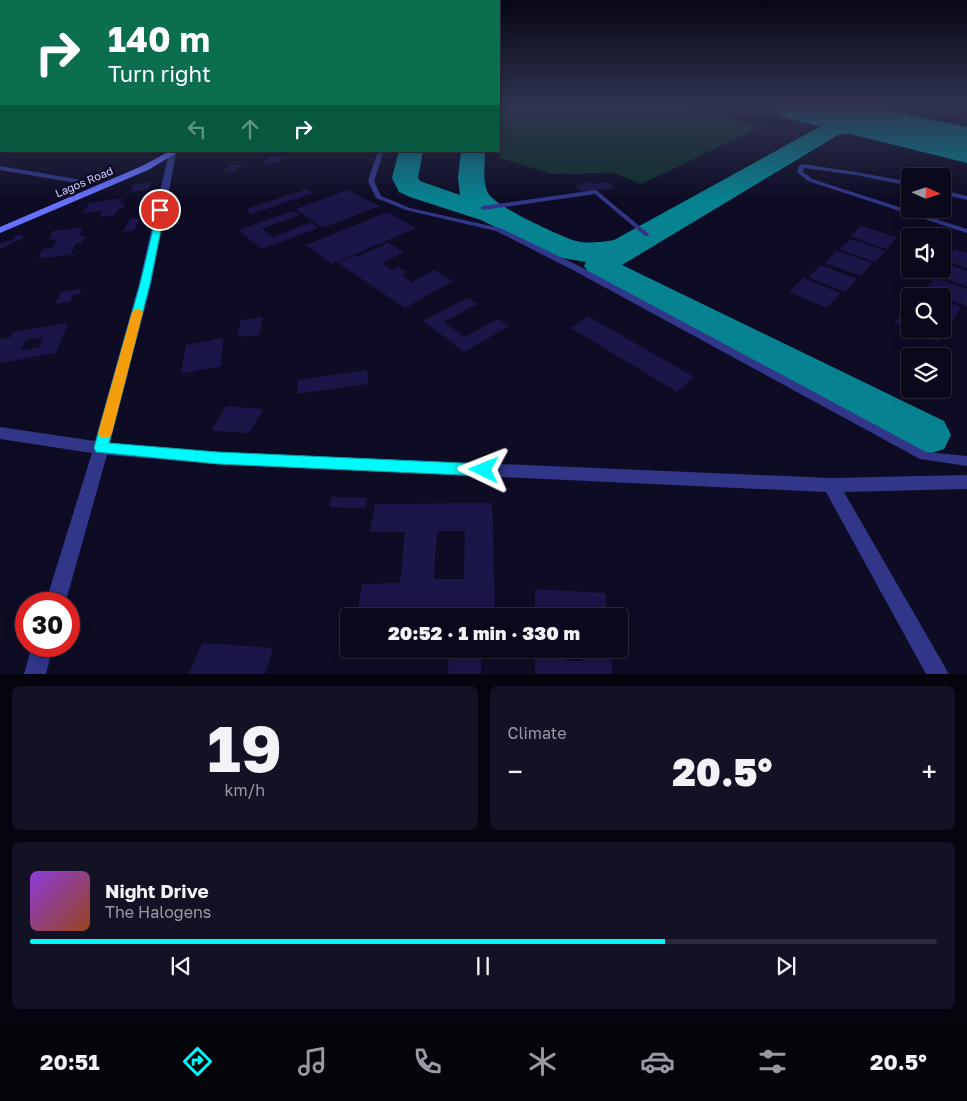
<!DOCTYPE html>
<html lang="en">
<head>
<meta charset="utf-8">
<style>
	body { margin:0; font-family:"Golos Text",sans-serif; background:#131225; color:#f1f3f6; height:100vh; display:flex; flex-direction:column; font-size:19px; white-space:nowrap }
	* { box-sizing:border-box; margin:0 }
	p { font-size:16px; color:#999aa3 }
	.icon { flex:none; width:28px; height:28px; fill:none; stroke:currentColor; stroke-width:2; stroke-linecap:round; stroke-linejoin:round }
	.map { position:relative; height:674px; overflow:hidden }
	.panel { display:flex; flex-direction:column; gap:12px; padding:12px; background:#06050f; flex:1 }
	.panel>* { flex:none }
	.top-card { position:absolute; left:0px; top:0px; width:500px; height:152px; box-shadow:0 2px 12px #0003,0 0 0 1px #2a2a3b; background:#0b6e4f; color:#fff; overflow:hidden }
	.needle { width:32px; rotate:93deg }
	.tools { position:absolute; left:901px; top:168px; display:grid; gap:10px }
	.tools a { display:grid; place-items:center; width:50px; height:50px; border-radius:5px; background:#0a091c; box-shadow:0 2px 12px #0003,0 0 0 1px #2a2a3b; font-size:25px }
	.speed { position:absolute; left:15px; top:592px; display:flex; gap:10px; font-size:25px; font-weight:700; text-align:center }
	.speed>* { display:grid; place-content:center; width:65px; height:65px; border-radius:50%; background:#0a091c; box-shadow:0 2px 12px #0003,0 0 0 1px #2a2a3b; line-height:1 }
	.speed .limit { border:8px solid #d22; background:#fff; color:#111 }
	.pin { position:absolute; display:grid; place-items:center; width:42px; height:42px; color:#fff; margin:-21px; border:2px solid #fff; border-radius:50%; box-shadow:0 1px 5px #0007 }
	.me { position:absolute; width:55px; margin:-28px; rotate:272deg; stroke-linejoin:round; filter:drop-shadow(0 0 4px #0008) }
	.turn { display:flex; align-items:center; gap:18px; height:105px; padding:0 25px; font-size:22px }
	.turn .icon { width:65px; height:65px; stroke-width:2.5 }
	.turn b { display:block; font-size:35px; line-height:42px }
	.lanes { display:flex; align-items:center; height:48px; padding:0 25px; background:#0003; justify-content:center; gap:25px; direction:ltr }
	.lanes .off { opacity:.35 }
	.big { font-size:38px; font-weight:800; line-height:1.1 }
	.panel .card { flex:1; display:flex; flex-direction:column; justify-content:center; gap:8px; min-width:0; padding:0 18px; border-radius:8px; background:#131225 }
	.panel .dial { align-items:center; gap:0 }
	.dial b { font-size:65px; line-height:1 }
	.song { display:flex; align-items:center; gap:15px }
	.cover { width:60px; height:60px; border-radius:8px; background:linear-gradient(135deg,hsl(270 70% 55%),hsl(20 70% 35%)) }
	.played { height:5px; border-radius:2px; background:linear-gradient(90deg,#00f9fa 70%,#2a2a3b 70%) }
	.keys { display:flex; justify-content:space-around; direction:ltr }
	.heat { display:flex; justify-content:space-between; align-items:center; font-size:28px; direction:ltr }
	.panel .tiles { flex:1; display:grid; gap:12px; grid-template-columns:1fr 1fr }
	.card:last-child { grid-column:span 2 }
	.trip { position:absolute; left:340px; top:608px; width:288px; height:50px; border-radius:5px; background:#0a091c; box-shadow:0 2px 12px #0003,0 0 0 1px #2a2a3b; font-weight:800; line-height:50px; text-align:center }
	.tab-bar { display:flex; height:80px; justify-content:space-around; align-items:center; background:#04040b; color:#999aa3 }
	.tab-bar .icon { width:35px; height:35px }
	.tab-bar .on { color:#00f9fa }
	.tab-bar b { font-size:22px; color:#f1f3f6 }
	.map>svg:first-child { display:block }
	.green { fill:#0e2f2b }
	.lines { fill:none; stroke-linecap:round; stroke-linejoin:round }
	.taxiway { fill:#078290; fill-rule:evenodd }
	.runway { fill:#078290; fill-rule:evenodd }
	.building { fill:#1b1648; fill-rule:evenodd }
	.lane { fill:#313689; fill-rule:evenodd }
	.street { fill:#313689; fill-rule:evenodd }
	.secondary { fill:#6671ff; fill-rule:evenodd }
	.route { fill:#00f9fa; stroke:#00a2a2 }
	.slow { fill:#f59e0b }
	.labels { text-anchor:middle; stroke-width:5; stroke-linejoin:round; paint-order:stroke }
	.far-street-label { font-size:11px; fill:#d0cfff; stroke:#0e0c25 }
</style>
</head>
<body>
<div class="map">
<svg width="967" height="674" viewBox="0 0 967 674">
	<rect width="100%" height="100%" fill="#0e0c25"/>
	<!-- green -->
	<path class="green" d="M499,106h183l79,21 -120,57 -27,-11 -62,1 -53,-16z"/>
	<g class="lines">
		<!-- taxiway -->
		<path class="taxiway" d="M789,106c18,-1 43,-3 55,15 22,-3 45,-1 67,4l3,5 -3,5 -8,2 -42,-5 -23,3 -216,130 322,156 7,14 -7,14 -18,6 -18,-6 -316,-172 -8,-11 2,-4 -29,-5 -76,-37 -71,-23 -11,-5 -7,-14 7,-27h24l-5,27 2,3 40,14 -2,-17 3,-27h24c0,14 -3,30 3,42 6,13 72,43 88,48 12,3 26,1 38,-1l207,-114 1,-3c-10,-6 -27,-8 -33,-17z"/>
		<!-- runway -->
		<path class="runway" d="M775,106h92l100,21v36l-185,-46z"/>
	</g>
	<!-- building -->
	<path class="building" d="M270,156h13l-5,7h-14z
		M230,165h11l-5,6h-12z
		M151,182l-2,7 -18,3 2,-7z
		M590,182l2,2 15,-2 7,6 -33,4 -6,-6z
		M307,189l6,4 -61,21 -6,-5z
		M347,190l33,16 -58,22 -26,-19z
		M123,198l-3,6 5,-1 -2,5 -5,1 -3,6 -16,2 3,-6 -19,2 6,-10z
		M293,211l7,4 -38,14 11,8 38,-15 7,6 -56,21 -24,-19z
		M388,212l28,16 -84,36 -26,-19z
		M140,218l-6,13 -11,1 7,-13z
		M861,226l36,11 -10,12 -37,-13z
		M83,227l-4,9h6l-3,7 -7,1 -4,11 -33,3 5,-9 10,-1 4,-9 -8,1 4,-9z
		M19,235l7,2 -26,12v-5l15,-5 -3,-1z
		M851,239l35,12 -11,11 -36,-13z
		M388,243l16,9 -22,11 10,7 6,-3 8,5 -5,3 11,7 22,-12 19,11 -48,27 -67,-45 17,-8 2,2z
		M954,249l13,4v15l-22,-7z
		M837,251l35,12 -11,13 -36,-13z
		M947,264l20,7v15l-30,-10z
		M821,265l36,14 -12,13 -37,-15z
		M803,278l37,15 -13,15 -38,-16z
		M935,278l32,11v17l-42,-15z
		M82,289l-3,5 -6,1 -3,7 -15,2 6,-12z
		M916,290l16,6h-20z
		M467,298l10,6 -33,18 20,15 34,-18 11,7 -45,26 -41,-31z
		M942,300l19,7 -10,16 -9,-3z
		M906,309l4,1v19h32v-6l8,3 -11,16 -45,-19z
		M588,316l106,61 -17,15 -106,-64z
		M263,317l-4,18 -22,2 4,-17z
		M68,323l-12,30 -56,10v-24l11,-2 3,-5zM43,337l-4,10 -18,3 5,-10z
		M223,338l-2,28 -40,8 5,-29z
		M367,370l1,14 -71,10 1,-14z
		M226,406l37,3 -14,24 -38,-2z
		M332,497l35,1 -2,10 -36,-1z
		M492,503l3,109 -138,1 5,-29 38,-1 5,-51h-35l5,-28zM437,531h28l-1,48h-30z
		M535,589l70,4 2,23h-27l-1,-8 -17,-1 1,9h-28z
		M202,643l71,5 -8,26h-76z
		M535,649h30v11l18,1 -1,-12h28l3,25h-78z
		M449,654l32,1v19h-33z"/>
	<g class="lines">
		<!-- lane -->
		<path class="lane" d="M378,151h6l-10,30 7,15 29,12 90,20 79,38 347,186 41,4v10l-47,-7 -347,-189 -77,-39 -90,-21 -30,-12 -8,-17z
			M802,164l54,8 54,10v4l-54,-11 -52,-7 -1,4 9,7 155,50v4l-159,-52 -11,-9 2,-6z
			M596,190l53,44v2h-4l-50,-42 -112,16 -3,-2 3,-2z
			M942,190l25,6v4l-25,-6z"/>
		<!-- street -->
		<path class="street" d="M169,152l7,2 -25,130 -41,159 108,9 613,26 136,-3v14l-123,3 105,182h-23l-100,-182 -608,-28 -111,-9 -42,149h-20l47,-151 -92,-14v-12l95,14 44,-157z
			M0,166l82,14 4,2 -4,2 -82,-14z
			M32,646h21l-7,28h-22z"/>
		<!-- secondary -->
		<path class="secondary" d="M170,151h10l-32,19 -148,63v-6l142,-61z"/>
	</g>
	<!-- sky -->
	<linearGradient id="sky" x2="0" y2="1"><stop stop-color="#080714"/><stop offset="0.53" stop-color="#303451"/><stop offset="1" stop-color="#303451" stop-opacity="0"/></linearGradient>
	<rect width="967" height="200" fill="url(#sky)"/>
	<!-- route -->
	<path class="route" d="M158,208l7,2 -15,74 -41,159 109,9 266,12 6,2 2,4 -2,4 -6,2 -266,-12 -122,-12 -2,-4 46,-164z"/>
	<!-- slow -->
	<path class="slow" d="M138,308l5,4 -31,121 -2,4 -5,1 -5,-1 -2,-4 34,-121z"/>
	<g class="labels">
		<!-- far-street labels -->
		<g class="far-street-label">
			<text transform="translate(84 182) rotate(-23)" y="4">Lagos Road</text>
		</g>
	</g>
</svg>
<div class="tools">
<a><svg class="needle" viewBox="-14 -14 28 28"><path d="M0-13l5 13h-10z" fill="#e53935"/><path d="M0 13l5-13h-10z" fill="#999aa3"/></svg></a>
<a><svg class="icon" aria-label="sound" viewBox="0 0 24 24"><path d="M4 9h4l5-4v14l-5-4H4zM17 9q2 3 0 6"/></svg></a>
<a><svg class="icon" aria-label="search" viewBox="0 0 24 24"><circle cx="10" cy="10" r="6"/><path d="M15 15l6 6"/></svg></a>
<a><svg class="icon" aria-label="layers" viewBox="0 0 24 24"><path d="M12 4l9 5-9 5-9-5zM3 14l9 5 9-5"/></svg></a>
</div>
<div class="speed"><div class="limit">30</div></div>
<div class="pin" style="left:160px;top:210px;background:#d93025"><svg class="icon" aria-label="arrive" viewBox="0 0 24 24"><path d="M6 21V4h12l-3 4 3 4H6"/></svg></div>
<svg class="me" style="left:484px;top:470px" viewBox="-20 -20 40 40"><path d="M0-17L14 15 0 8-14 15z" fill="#00f9fa" stroke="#fff" stroke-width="4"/></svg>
<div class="trip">20:52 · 1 min · 330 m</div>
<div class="top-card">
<div class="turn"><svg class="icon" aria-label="right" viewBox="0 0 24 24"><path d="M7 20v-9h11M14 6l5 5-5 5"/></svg><div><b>140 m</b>Turn right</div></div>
<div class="lanes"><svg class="icon off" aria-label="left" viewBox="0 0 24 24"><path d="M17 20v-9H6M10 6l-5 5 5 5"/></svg><svg class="icon off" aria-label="ahead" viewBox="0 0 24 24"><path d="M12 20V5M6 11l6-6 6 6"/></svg><svg class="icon" aria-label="right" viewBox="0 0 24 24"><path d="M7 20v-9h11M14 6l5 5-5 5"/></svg></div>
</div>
</div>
<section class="panel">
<div class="tiles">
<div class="card dial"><b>19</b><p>km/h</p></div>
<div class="card"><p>Climate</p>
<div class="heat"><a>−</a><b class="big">20.5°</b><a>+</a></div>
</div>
<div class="card">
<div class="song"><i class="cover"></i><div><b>Night Drive</b><p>The Halogens</p></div></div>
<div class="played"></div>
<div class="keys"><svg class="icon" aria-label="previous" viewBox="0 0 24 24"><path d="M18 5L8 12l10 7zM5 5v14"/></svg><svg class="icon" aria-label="pause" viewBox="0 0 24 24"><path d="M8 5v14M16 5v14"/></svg><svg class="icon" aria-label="next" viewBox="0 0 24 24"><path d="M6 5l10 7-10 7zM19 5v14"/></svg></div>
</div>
</div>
</section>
<nav class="tab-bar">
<b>20:51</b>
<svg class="icon on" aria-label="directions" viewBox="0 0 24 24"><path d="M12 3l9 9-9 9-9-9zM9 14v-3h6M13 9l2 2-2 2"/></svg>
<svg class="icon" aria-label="music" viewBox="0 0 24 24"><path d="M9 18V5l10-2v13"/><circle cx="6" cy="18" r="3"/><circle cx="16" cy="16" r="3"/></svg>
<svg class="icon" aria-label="phone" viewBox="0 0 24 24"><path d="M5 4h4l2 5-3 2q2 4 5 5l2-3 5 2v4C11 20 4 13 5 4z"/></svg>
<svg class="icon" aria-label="climate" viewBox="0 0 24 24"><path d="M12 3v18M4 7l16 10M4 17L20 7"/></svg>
<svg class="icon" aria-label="car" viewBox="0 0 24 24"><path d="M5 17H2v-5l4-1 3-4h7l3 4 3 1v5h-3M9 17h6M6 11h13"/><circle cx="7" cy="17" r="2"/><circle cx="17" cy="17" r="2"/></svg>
<svg class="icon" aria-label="filters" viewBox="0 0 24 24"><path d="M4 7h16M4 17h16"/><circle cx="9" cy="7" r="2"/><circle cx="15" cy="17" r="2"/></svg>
<b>20.5°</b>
</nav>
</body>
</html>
